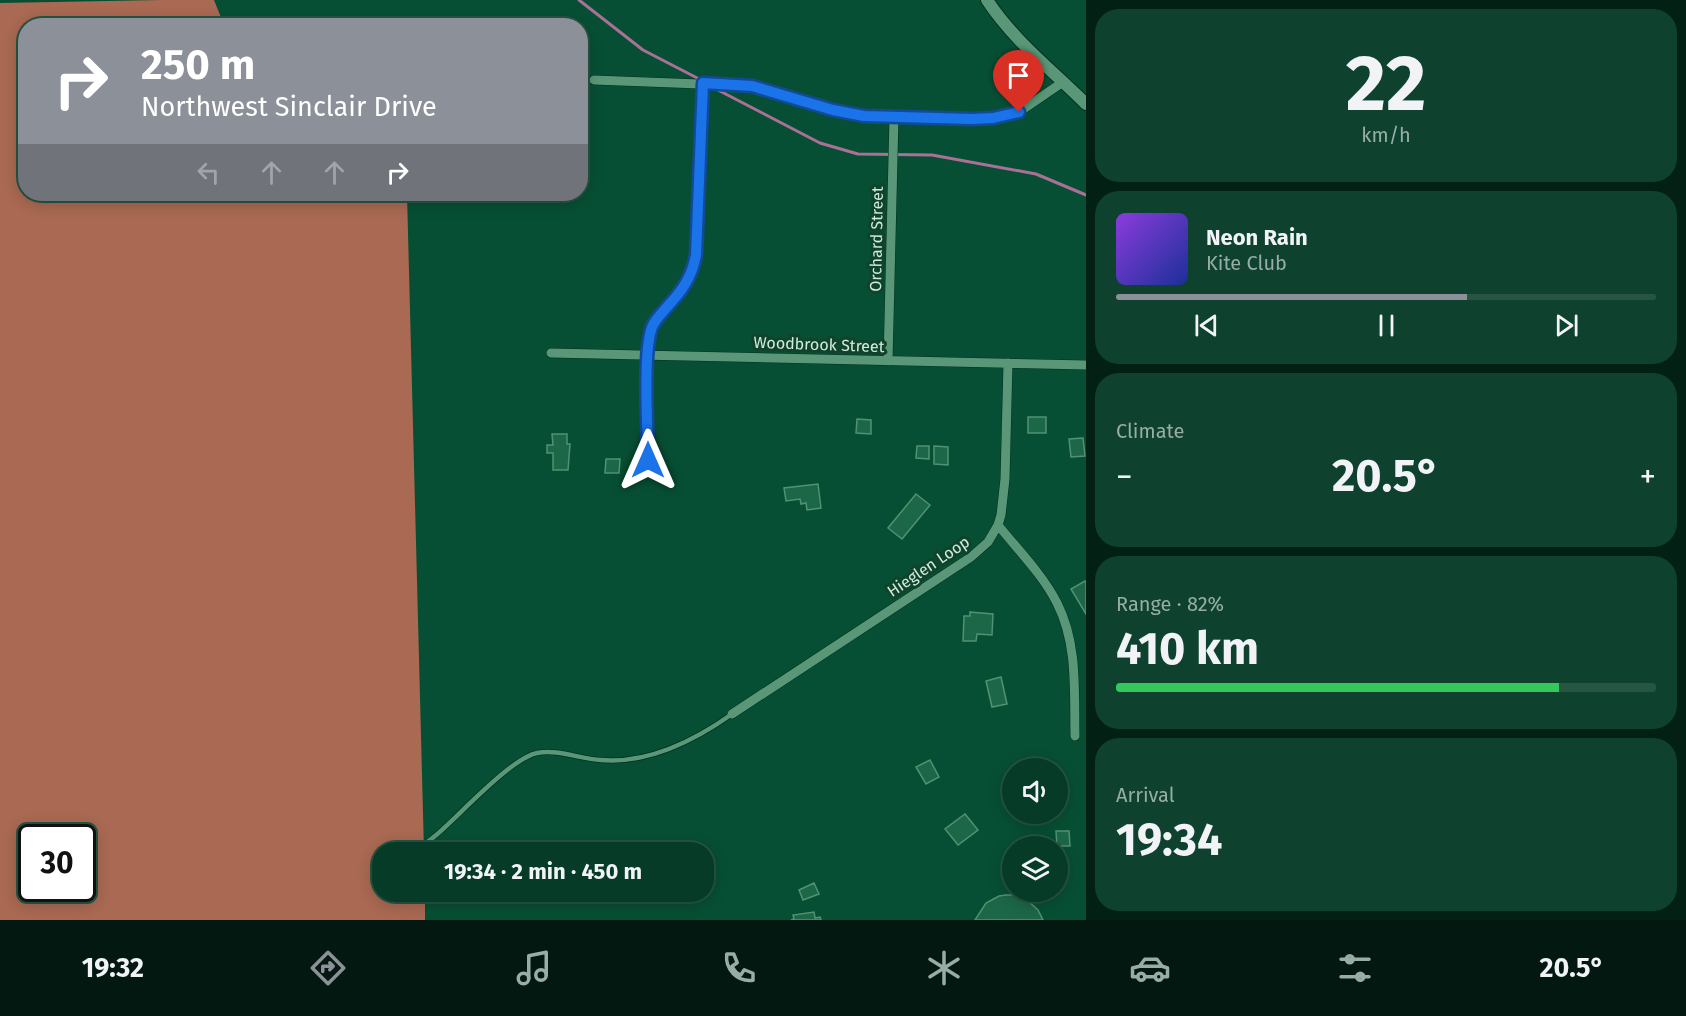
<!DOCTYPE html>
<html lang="en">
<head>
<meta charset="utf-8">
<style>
	body { margin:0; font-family:"Fira Sans",sans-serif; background:#0e422f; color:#f1f3f6; height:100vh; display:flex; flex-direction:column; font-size:22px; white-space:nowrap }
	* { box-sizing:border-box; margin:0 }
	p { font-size:20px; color:#97ada7 }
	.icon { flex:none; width:33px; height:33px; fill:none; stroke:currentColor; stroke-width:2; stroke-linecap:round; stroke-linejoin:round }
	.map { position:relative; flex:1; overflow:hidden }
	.panel { display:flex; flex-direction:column; gap:9px; padding:9px; background:#032015; width:600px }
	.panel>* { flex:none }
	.guide { position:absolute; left:18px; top:18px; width:570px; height:183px; border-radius:24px; box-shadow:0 3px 15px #0003,0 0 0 2px #265544; background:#8c9099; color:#fff; overflow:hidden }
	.fabs { position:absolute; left:1002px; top:758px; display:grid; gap:12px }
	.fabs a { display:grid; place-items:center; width:66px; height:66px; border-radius:50%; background:#053b27; box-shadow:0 3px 15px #0003,0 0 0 2px #265544; font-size:30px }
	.speed { position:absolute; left:18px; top:824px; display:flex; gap:12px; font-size:30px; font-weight:700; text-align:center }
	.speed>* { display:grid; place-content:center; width:78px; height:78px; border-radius:50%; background:#053b27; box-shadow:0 3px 15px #0003,0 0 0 2px #265544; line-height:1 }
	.speed .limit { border:3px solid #111; border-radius:9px; background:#fff; color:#111 }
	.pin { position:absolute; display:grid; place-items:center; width:51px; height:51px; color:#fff; margin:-62px -26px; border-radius:50% 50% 50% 0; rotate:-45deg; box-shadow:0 0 6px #0007 }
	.pin .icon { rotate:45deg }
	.me { position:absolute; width:66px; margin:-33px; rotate:0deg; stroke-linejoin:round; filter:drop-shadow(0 0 4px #0008) }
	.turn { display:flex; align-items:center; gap:21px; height:126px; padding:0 24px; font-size:27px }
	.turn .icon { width:78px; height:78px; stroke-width:2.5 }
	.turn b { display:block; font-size:42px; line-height:51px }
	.lanes { display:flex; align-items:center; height:57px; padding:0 24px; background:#0003; justify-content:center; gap:30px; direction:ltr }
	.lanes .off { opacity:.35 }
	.big { font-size:45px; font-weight:700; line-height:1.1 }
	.panel .card { flex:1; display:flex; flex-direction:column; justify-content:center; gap:9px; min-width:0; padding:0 21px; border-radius:24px; background:#0e422f }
	.panel .dial { align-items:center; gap:0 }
	.dial b { font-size:78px; line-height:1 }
	.song { display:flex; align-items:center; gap:18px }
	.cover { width:72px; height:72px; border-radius:9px; background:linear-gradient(135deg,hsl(270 70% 55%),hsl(230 70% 35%)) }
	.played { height:6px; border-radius:3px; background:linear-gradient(90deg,#8c9099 65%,#265544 65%) }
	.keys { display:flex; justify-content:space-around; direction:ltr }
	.heat { display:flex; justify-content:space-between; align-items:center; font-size:33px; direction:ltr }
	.charge { height:9px; border-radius:4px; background:linear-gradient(90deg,#34c759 82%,#265544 0) }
	.trip { position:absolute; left:372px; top:842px; width:342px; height:60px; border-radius:24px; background:#053b27; box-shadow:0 3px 15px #0003,0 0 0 2px #265544; font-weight:700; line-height:60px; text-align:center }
	.menu { display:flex; height:96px; justify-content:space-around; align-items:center; background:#021810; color:#97ada7 }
	.menu .icon { width:42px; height:42px }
	.menu .current { color:#8c9099 }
	.menu b { font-size:27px; color:#f1f3f6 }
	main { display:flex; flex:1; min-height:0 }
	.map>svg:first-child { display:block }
	.forest { fill:#a96952; fill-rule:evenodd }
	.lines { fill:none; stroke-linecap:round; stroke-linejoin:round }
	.stream { stroke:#aa7095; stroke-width:3 }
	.building { fill:#1c6747; stroke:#539173; stroke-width:1.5 }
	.service-casing { stroke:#00321e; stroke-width:6 }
	.minor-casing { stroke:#00321e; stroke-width:10 }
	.secondary-casing { stroke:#00321e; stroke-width:14 }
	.service { stroke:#599778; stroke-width:4.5 }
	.minor { stroke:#599778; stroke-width:9 }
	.secondary { stroke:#599778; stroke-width:12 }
	.route-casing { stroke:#114b97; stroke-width:15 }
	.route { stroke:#1a73e8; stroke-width:10 }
	.labels { text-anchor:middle; stroke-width:6; stroke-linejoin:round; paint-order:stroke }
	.street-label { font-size:16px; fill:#ceeddc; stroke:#10422c }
</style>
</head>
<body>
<main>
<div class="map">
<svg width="1086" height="920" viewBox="0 0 1086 920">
	<rect width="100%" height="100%" fill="#074f34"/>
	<!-- forest -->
	<path class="forest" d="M161,0h53l10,25 -198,1v168h381l17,658h-42v39h43v29h-425v-917zM32,837h50v51h-50z"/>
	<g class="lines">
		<!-- stream -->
		<path class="stream" d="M579,0l64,50 60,31
			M716,89l104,54 38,11 74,1 104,19 50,21"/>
	</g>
	<!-- building -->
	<path class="building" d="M1028,417h18v16h-18z
		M857,419l14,1v14l-15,-1z
		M552,434h15v10h3l-2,26h-15v-17h-6v-8h6z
		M1083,438l2,18 -14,1 -2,-18z
		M917,446h12v13l-13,-1z
		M934,446l14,1v18l-14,-1z
		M606,459h14l-1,14h-14z
		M818,484l3,24 -14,2 -1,-7 -5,1 -1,-5 -14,2 -2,-13z
		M916,494l14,11 -28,34 -14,-11z
		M1085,581l1,2v31l-15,-25z
		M970,612l23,2 -1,21 -15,-1 -1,7h-13l1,-25h6z
		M1001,677l6,27 -15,3 -6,-26z
		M930,760l9,17 -13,7 -10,-17z
		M965,814l13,16 -20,15 -13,-16z
		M1056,831h13l1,15h-13z
		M814,883l5,11 -16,6 -4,-10z
		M1006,895h8l13,5 11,10 5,10h-68l11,-17 13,-7z
		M814,912l1,6 5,-1 1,3h-30l3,-1 -1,-4z"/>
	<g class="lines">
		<!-- service casing -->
		<g class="service-casing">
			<path id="service" d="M413,852c7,-5 15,-10 22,-16 23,-19 76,-78 102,-83 21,-4 43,6 64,7 47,4 93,-19 131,-46
				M380,873l2,-2"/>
		</g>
		<!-- minor casing -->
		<g class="minor-casing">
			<path id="minor" d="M594,80l158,6 96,28 124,5 21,-1 26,-6 44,-30
				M551,353l535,12
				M888,361l6,-244
				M648,460c0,-28 -6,-113 5,-135 3,-6 9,-12 14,-18 15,-16 25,-30 29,-52l7,-172
				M998,525c20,25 45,50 59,78 21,41 17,89 18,133
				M732,714l239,-157 17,-15 10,-17 3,-10 4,-36 3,-116"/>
		</g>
		<!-- secondary casing -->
		<g class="secondary-casing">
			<path id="secondary" d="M987,0c26,40 66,71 99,104"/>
		</g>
		<!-- service -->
		<use href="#service" class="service"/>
		<!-- minor -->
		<use href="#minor" class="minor"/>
		<!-- secondary -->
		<use href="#secondary" class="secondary"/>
	</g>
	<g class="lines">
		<!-- route casing -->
		<g class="route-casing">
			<path id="route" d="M648,460c0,-29 -6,-113 5,-135 3,-6 9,-12 14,-18 15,-16 25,-30 29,-52l7,-172 49,3 81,24 31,6 108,3 21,-1 26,-6"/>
		</g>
		<!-- route -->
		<use href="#route" class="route"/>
	</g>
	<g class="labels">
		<!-- street labels -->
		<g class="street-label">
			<text transform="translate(876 239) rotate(-89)" y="6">Orchard Street</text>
			<text transform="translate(819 344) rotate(2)" y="6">Woodbrook Street</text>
			<text transform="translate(928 566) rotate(-34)" y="6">Hieglen Loop</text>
		</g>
	</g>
</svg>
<div class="fabs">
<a><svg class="icon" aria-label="sound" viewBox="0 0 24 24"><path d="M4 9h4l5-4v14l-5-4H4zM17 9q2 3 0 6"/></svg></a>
<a><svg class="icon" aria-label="layers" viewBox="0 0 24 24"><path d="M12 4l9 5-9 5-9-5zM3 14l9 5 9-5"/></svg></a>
</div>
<div class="speed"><div class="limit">30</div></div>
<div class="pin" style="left:1019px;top:112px;background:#d93025"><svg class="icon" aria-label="arrive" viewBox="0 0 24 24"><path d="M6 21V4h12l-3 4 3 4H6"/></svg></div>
<svg class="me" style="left:648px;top:460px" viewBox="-20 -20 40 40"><path d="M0-17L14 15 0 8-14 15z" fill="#1a73e8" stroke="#fff" stroke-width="4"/></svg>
<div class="trip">19:34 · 2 min · 450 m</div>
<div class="guide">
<div class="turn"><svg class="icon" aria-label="right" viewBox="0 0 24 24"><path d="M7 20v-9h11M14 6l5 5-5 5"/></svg><div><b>250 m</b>Northwest Sinclair Drive</div></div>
<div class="lanes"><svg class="icon off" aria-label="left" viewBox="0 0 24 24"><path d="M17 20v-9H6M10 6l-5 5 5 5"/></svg><svg class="icon off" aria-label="ahead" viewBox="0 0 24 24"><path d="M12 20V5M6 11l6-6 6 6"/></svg><svg class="icon off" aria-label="ahead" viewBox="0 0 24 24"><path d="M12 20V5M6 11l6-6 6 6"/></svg><svg class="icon" aria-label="right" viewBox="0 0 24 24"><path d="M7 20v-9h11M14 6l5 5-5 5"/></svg></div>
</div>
</div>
<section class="panel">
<div class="card dial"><b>22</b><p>km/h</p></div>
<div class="card">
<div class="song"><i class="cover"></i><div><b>Neon Rain</b><p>Kite Club</p></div></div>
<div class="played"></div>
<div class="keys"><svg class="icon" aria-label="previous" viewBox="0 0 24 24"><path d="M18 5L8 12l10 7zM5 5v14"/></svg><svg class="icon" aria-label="pause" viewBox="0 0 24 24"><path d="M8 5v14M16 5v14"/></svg><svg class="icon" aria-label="next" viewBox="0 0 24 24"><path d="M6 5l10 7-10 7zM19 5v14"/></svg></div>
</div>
<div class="card"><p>Climate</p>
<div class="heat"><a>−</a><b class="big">20.5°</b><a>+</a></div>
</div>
<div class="card"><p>Range · 82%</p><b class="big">410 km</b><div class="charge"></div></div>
<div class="card"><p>Arrival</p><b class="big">19:34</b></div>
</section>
</main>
<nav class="menu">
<b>19:32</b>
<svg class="icon current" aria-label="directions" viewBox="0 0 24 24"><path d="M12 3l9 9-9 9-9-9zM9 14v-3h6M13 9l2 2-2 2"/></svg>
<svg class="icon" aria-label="music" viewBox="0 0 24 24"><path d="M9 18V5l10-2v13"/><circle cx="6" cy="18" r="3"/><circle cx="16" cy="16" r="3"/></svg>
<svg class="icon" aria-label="phone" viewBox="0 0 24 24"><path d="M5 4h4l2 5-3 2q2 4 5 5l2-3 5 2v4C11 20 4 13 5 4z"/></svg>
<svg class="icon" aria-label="climate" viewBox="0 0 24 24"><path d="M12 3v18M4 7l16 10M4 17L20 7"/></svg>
<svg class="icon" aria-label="car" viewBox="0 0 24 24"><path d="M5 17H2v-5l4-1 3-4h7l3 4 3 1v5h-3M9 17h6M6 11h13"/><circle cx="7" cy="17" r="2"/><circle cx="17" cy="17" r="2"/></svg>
<svg class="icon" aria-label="filters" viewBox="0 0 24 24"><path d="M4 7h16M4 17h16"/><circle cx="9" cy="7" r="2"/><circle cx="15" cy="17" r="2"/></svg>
<b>20.5°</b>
</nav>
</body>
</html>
